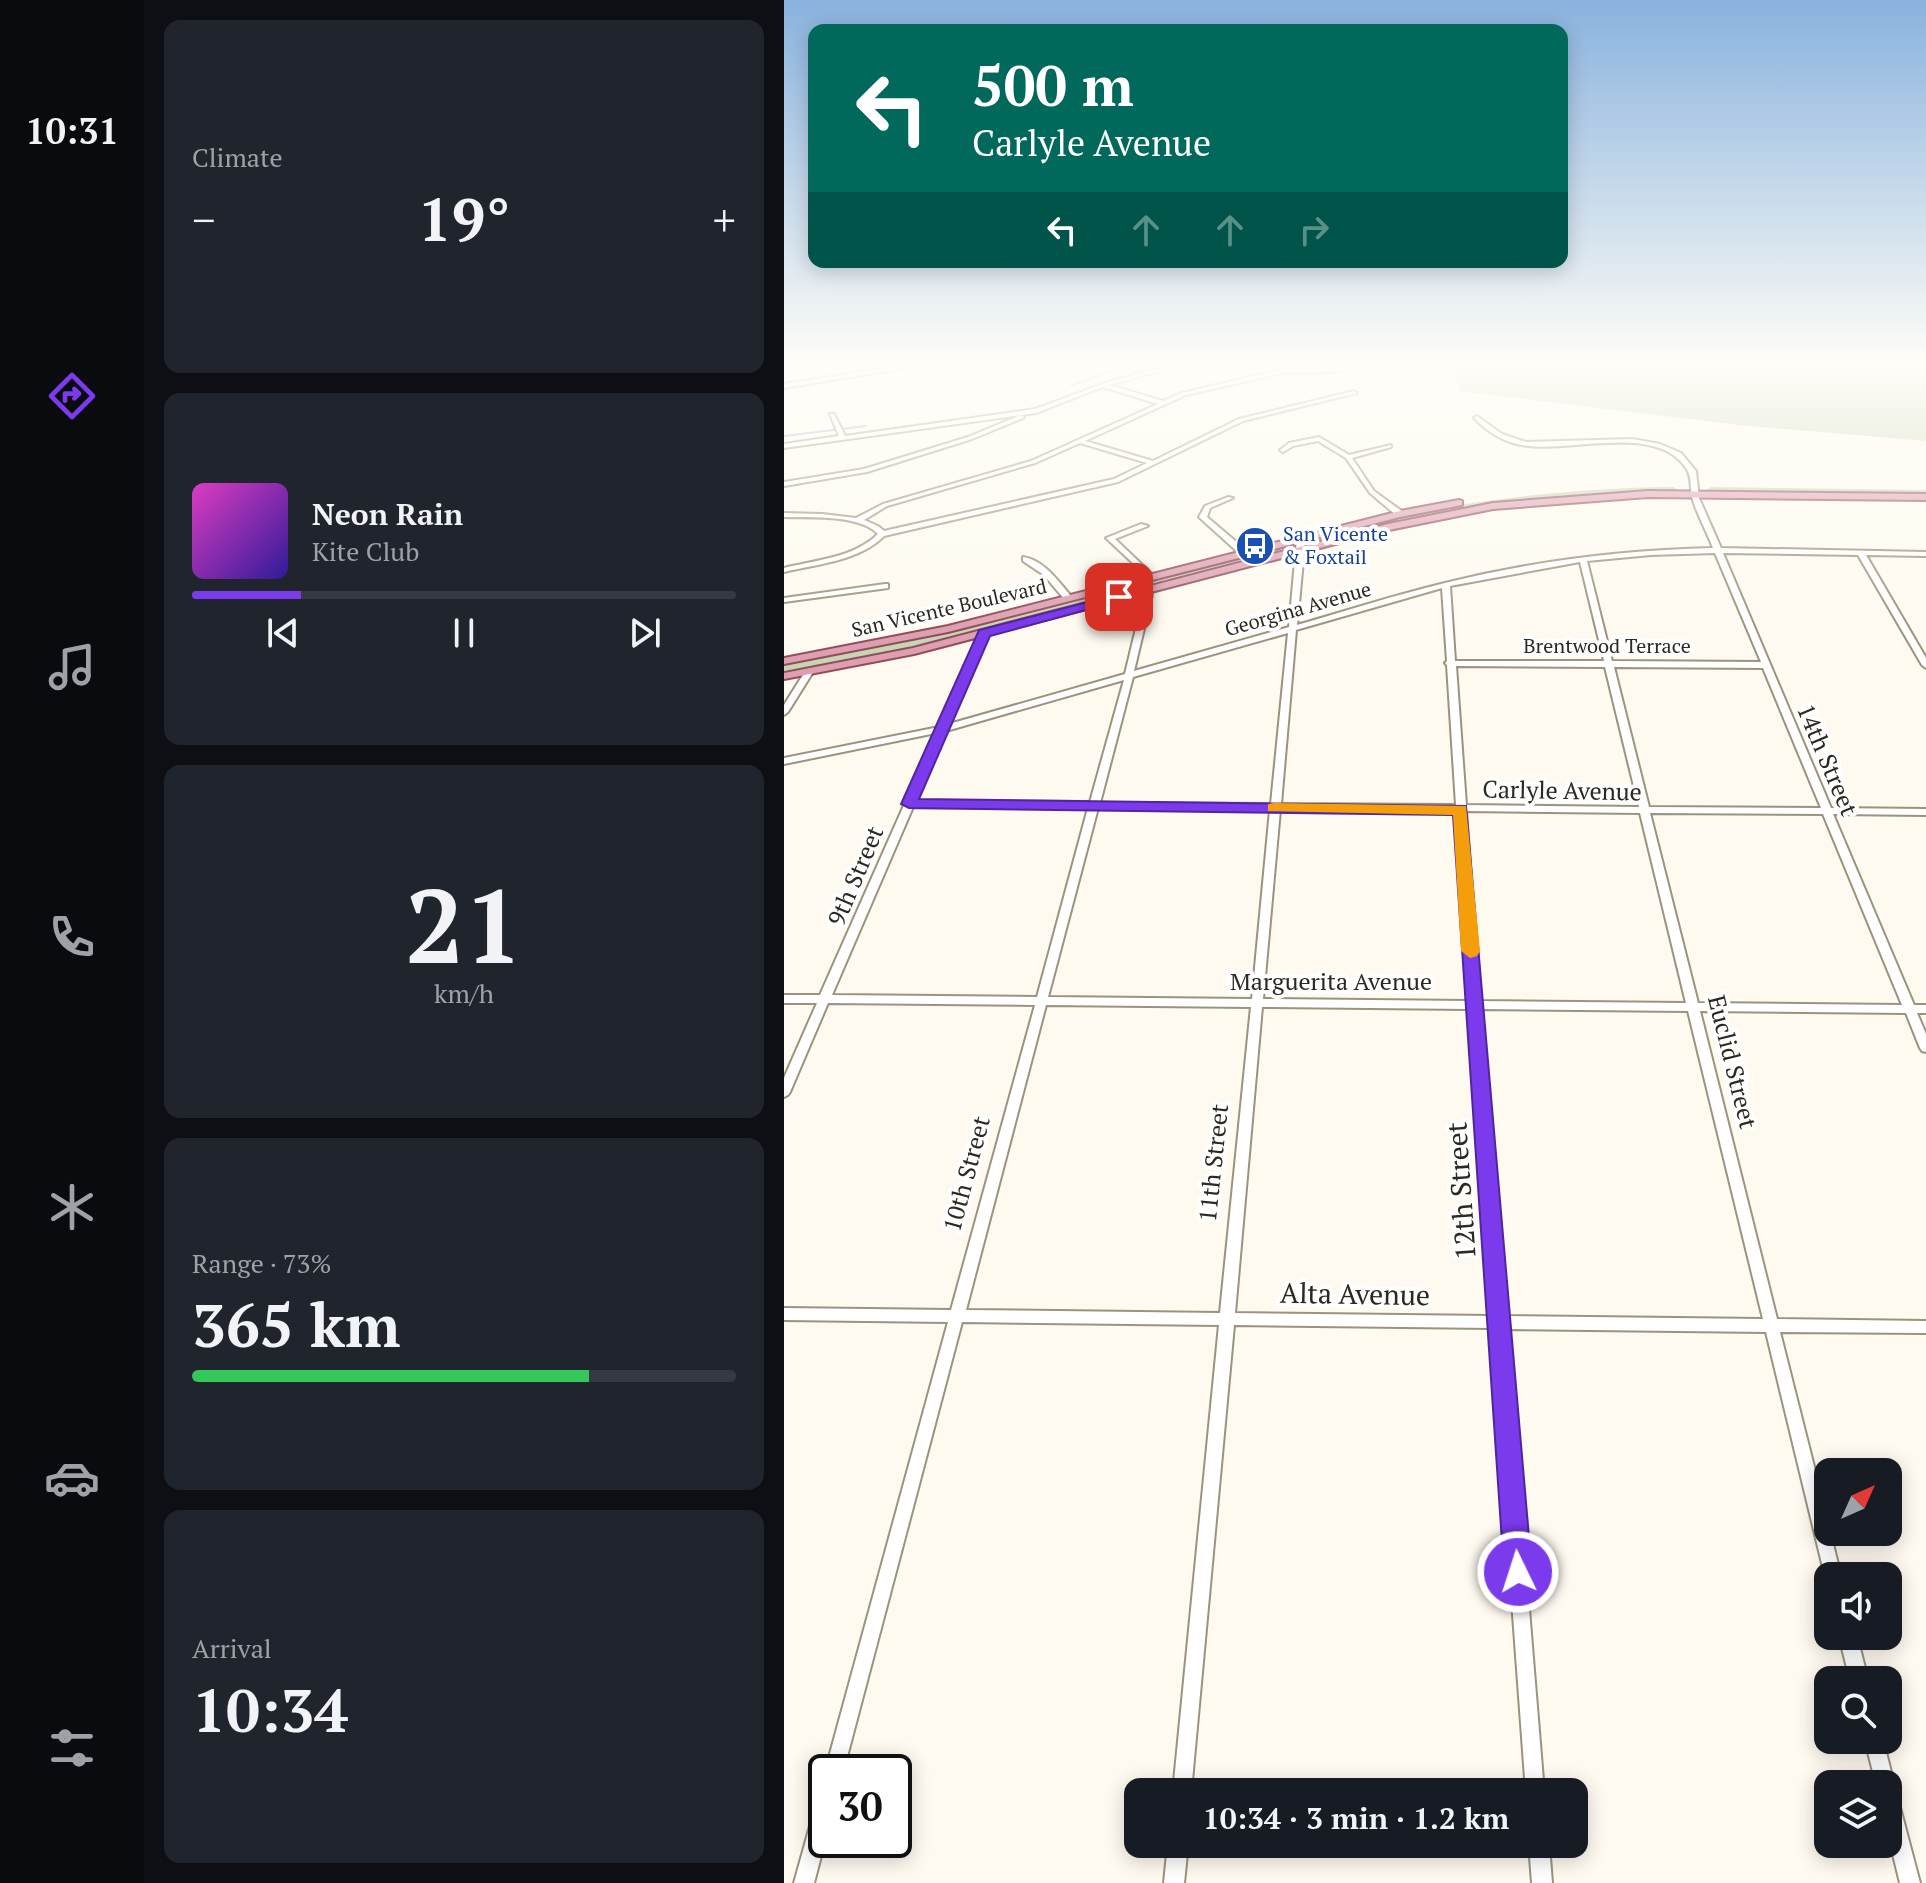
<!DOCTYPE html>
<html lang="en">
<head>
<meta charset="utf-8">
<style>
	body { margin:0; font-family:"PT Serif",serif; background:#20242c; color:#f1f3f6; height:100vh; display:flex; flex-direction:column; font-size:30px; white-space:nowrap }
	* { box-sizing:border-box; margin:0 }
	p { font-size:26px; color:#9ea1a6 }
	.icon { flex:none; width:44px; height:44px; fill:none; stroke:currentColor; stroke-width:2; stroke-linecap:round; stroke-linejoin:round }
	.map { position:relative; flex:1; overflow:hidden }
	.panel { display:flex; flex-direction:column; gap:20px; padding:20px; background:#0d0f14; width:640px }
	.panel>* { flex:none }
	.hud { position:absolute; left:24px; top:24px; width:760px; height:244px; border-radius:16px; box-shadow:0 4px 20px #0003; background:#00695c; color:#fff; overflow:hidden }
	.needle { width:52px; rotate:45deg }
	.tools { position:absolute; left:1030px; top:1458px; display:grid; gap:16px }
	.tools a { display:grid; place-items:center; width:88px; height:88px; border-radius:16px; background:#171b24; box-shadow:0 4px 20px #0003; font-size:40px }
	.speed { position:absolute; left:24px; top:1754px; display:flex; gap:16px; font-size:40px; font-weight:700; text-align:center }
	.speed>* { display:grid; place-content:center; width:104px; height:104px; border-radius:50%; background:#171b24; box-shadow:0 4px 20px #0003; line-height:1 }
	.speed .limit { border:4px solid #111; border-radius:12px; background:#fff; color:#111 }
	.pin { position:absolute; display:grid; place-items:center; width:68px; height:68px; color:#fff; margin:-34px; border-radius:16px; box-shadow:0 4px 12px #0006 }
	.me { position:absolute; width:88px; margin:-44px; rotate:356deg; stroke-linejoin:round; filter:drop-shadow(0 0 6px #0008) }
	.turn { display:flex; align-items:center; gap:28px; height:168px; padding:0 32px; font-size:36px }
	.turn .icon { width:104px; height:104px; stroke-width:2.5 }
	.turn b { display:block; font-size:56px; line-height:68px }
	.lanes { display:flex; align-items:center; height:76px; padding:0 32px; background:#0003; justify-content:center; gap:40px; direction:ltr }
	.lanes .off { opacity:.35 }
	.big { font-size:60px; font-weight:800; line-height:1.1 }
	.panel .card { flex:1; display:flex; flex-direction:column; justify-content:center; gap:12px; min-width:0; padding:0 28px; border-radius:16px; background:#20242c }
	.panel .dial { align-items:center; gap:0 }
	.dial b { font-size:104px; line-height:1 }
	.song { display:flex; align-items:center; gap:24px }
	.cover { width:96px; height:96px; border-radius:12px; background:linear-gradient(135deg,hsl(310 70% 55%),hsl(250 70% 35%)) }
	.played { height:8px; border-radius:4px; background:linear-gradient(90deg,#7c3aed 20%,#363941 20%) }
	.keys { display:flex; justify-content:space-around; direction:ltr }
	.heat { display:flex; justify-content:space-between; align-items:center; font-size:44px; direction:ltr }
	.charge { height:12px; border-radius:6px; background:linear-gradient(90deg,#34c759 73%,#363941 0) }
	.trip { position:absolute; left:340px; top:1778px; width:464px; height:80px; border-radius:16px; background:#171b24; box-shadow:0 4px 20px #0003; font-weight:800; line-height:80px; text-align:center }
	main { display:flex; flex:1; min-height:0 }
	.tab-bar { display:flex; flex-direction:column; width:144px; justify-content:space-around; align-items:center; background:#090b0e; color:#9ea1a6 }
	.tab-bar .icon { width:56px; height:56px }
	.tab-bar .selected { color:#7c3aed }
	.tab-bar b { font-size:36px; color:#f1f3f6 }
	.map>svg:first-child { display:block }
	.green { fill:#c5d6b4 }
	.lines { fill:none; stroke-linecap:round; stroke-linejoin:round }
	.stream { stroke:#9ab0d0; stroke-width:2 }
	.minor-casing { stroke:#9c937c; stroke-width:4 }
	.major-casing { stroke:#914d5c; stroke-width:4 }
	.minor { fill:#fff; fill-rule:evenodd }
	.major { fill:#dea0b1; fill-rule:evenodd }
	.route { fill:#7c3aed; stroke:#51269a; stroke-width:2 }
	.slow { fill:#f59e0b }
	.labels { text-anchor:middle; stroke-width:8; stroke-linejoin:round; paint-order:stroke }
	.far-transit-label { font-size:20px; fill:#164399; stroke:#fff; text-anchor:start }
	.far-street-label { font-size:20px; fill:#2c291f; stroke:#fff }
	.street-label { font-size:24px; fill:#2c291f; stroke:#fff }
	.near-street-label { font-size:28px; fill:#2c291f; stroke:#fff }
</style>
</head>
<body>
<main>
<nav class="tab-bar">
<b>10:31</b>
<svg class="icon selected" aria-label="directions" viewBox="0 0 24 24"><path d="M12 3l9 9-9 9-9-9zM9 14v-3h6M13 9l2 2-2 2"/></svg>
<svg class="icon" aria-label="music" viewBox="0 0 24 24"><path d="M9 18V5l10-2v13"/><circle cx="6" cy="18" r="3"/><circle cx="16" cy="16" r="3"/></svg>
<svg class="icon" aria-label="phone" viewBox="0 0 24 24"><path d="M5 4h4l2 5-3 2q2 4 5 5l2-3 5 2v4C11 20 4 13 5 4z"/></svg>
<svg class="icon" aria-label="climate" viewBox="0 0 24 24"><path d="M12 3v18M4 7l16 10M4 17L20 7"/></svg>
<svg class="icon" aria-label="car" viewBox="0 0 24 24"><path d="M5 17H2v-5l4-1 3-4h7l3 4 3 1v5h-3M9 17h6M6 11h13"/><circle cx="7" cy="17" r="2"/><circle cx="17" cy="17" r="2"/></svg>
<svg class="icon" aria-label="filters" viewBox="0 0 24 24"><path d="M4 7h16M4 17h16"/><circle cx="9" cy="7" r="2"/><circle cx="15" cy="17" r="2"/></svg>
</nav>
<section class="panel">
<div class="card"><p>Climate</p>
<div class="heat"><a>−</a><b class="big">19°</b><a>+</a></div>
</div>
<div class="card">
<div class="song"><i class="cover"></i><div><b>Neon Rain</b><p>Kite Club</p></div></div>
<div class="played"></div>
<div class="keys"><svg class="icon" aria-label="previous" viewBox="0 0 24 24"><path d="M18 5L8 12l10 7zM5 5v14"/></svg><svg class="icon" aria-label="pause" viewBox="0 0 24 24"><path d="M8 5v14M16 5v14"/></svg><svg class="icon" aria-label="next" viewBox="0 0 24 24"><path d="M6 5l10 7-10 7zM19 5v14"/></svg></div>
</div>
<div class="card dial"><b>21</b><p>km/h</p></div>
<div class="card"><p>Range · 73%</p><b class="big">365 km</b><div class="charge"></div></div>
<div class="card"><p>Arrival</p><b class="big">10:34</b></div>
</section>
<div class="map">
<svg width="1142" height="1883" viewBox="0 0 1142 1883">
	<rect width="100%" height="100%" fill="#fefaf0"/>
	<!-- green -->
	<path class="green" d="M667,365h475v76l-188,-16 -278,-34z
		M889,487l7,3 -120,7 -84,10 -153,35 -8,-3c26,-13 60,-18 89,-24 89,-18 178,-27 269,-28z
		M927,487l215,3v5l-220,-5z
		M493,547h3l3,5c-166,43 -330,91 -499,119v-6l143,-29z"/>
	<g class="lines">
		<!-- stream -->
		<path class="stream" d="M287,386l56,-21
			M0,436l82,-10"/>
		<!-- minor casing -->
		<g class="minor-casing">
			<path id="minor" d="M123,365h16l-139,23v-4z
				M385,365h11l-71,20 54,16 19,-8 101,-24 85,-4 -37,7 -48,1 -97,22 -101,46 68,20 86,-42 115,-28 3,2 -114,28 -125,61 -234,54c-25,25 -66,28 -100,36v-4c31,-8 70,-10 94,-34 -19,-20 -68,-16 -94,-17v-4l38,1 34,4 27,-14 148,-43 127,-57 -55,-17 -67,26 -252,35v-4l55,-8 -9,-22h4l11,22 190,-27 67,-25zM296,443l67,20 -33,16 -230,52 -6,-5 -14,-6 23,-14 148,-43z
				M237,415l3,2 -1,1 -51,21 -105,33 -83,14v-4l80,-13 104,-32z
				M693,416l25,18 24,8 106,-3 28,5 21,9 15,18 3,27 22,50 205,4v4l-60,-1 60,103v10l-4,-3 -64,-110 -135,-2 108,255 95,1v6l-93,-1 81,191h12v8h-9l9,21v18l-4,-1 -2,-3 -14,-35 -206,-2 77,308 149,2v12l-146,-1 48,190v10h2l11,44h-13v6l-3,-6 -59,-244 -260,-3 38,463h-18l-34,-464 -258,-3 -43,467h-18l46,-467 -257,-3 -119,450h-17v3l-1,-3 123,-450 -164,-2v-12l167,2 84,-305 -207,-2 -38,89 -2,3 -4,2v-19l33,-75h-33v-8h36l116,-262 -152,31v-6l155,-31 41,-94 4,-2 4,2 -39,91 176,-50 19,-79 -1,-7h6l3,7 -18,76 155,-44 8,-88 4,-2 4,2 -8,86c49,-14 98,-30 148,-42 88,-22 178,-33 268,-35 -6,-16 -16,-33 -21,-51 -2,-10 0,-21 -6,-29 -32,-47 -121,-12 -169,-24 -17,-4 -30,-13 -42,-25l-1,-1zM931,553l46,109 -149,-1 -25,-100 64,-6zM796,562l24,99h-149l-5,-75zM658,588l5,73 -2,2 2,2 9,140 -175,-1 15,-174zM504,633l-17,171 -171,-1 33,-126zM672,666l149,1 34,140 -173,-2zM830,667l149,1 58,140 -172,-1zM340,680l-34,122 -174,-1 30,-70zM129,807l175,1 -51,189 -205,-2zM314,808l172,2 -18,189 -204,-2zM496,810l176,1 12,190 -205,-2zM682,811l174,2 46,190 -206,-2zM866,813l173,1 79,191 -204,-2zM262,1005l205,2 -31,306 -254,-3zM478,1007l207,2 22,307 -256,-3zM696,1009l208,2 75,308 -258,-3z
				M535,437l30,18 42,-10v2l-39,11 22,33 29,21v4h-6l-27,-23 -24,-35 -28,-17 -25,5 -10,6 -3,-2 9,-7z
				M444,497l5,1 -23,10 -3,9 40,34v4h-6l-42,-38 6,-11z
				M357,524l7,2 -33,13 38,36 1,2 -4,2 -44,-41z
				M239,557c21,3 35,24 48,39v4h-6l-21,-25 -21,-14z
				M101,584h3v4l-104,14v-4z
				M25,669l4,3 -25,40 -4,3v-10l22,-35z
				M1055,1636h18l11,44h-18z
				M1081,1740h18l11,44 -1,4 4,8 23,87h-20l-12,-49v-50h-12z
				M42,1792v45l-12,46h-20l23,-82 2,-7z
				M384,1844h20l-4,39h-20z
				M745,1844h20l3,39h-20z"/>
		</g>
		<!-- major casing -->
		<g class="major-casing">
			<path id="major" d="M864,491l278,3v6l-278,-3 -155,12 -104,21 -475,124 -130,25v-6l129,-25 475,-124 105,-21z
				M675,500l3,1v4l-62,12 -452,115 -164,32v-6l164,-32 452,-115z"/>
		</g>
		<!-- minor -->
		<use href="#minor" class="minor"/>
		<!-- major -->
		<use href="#major" class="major"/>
	</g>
	<!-- sky -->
	<linearGradient id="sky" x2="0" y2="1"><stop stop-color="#89b2de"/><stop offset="0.58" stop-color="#fffdf8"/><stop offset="1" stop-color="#fffdf8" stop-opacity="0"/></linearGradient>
	<rect width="1142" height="629" fill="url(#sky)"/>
	<!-- route -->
	<path class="route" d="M335,594l4,1v5l-133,36 -71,163 547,7 66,766 -4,10 -10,4 -10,-4 -4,-10 -51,-757 -544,-7 -8,-4 78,-174z"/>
	<!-- slow -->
	<path class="slow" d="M490,803l192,3 14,145 -3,5 -7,2 -9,-7 -8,-136 -185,-4v-7z"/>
	<!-- icons -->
	<defs>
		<g id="bus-disc" transform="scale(2)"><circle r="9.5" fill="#1a4fb4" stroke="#fff"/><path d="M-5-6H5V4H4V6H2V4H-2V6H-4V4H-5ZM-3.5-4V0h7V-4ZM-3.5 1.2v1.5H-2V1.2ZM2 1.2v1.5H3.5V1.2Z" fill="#fff"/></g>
	</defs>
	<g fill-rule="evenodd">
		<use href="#bus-disc" x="471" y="546"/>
	</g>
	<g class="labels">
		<!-- far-transit labels -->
		<g class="far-transit-label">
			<text x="499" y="541">San Vicente<tspan x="499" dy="23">&amp; Foxtail</tspan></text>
		</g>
		<!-- far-street labels -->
		<g class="far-street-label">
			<text transform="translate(165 608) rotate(-13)" y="7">San Vicente Boulevard</text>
			<text transform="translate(514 609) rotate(-16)" y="7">Georgina Avenue</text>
			<text x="823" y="653">Brentwood Terrace</text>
		</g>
		<!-- street labels -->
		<g class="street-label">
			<text transform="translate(1043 760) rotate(67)" y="8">14th Street</text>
			<text transform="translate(778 791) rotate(1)" y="8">Carlyle Avenue</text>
			<text transform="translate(72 876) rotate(-67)" y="8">9th Street</text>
			<text x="547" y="990">Marguerita Avenue</text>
			<text transform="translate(948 1062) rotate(76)" y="8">Euclid Street</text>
			<text transform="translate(430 1163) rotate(-84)" y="8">11th Street</text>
			<text transform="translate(183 1174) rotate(-75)" y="8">10th Street</text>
		</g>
		<!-- near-street labels -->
		<g class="near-street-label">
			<text transform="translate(677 1191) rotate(-94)" y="10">12th Street</text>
			<text transform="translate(571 1294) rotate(1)" y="10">Alta Avenue</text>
		</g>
	</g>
</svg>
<div class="tools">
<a><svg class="needle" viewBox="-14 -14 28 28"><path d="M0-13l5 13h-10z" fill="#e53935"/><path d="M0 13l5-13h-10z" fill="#9ea1a6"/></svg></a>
<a><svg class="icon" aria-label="sound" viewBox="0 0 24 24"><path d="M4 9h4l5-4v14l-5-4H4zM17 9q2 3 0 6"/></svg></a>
<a><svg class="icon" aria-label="search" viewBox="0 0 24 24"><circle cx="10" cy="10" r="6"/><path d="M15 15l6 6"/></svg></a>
<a><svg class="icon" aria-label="layers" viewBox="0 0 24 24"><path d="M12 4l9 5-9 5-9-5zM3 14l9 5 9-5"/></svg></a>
</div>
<div class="speed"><div class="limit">30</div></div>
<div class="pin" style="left:335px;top:597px;background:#d93025"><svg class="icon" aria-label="arrive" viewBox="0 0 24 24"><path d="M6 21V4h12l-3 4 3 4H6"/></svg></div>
<svg class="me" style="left:734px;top:1572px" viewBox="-20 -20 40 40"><circle r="17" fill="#7c3aed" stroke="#fff" stroke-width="3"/><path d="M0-11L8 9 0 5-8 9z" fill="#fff"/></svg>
<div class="trip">10:34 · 3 min · 1.2 km</div>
<div class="hud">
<div class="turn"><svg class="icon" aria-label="left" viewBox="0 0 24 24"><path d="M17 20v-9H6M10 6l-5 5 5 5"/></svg><div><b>500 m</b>Carlyle Avenue</div></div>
<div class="lanes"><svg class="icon" aria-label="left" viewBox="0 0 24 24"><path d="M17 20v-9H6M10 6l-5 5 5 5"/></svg><svg class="icon off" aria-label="ahead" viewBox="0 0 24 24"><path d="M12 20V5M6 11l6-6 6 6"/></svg><svg class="icon off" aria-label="ahead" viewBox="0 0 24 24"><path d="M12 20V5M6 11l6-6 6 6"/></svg><svg class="icon off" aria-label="right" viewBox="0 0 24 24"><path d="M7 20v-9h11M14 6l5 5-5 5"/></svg></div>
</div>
</div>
</main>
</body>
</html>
